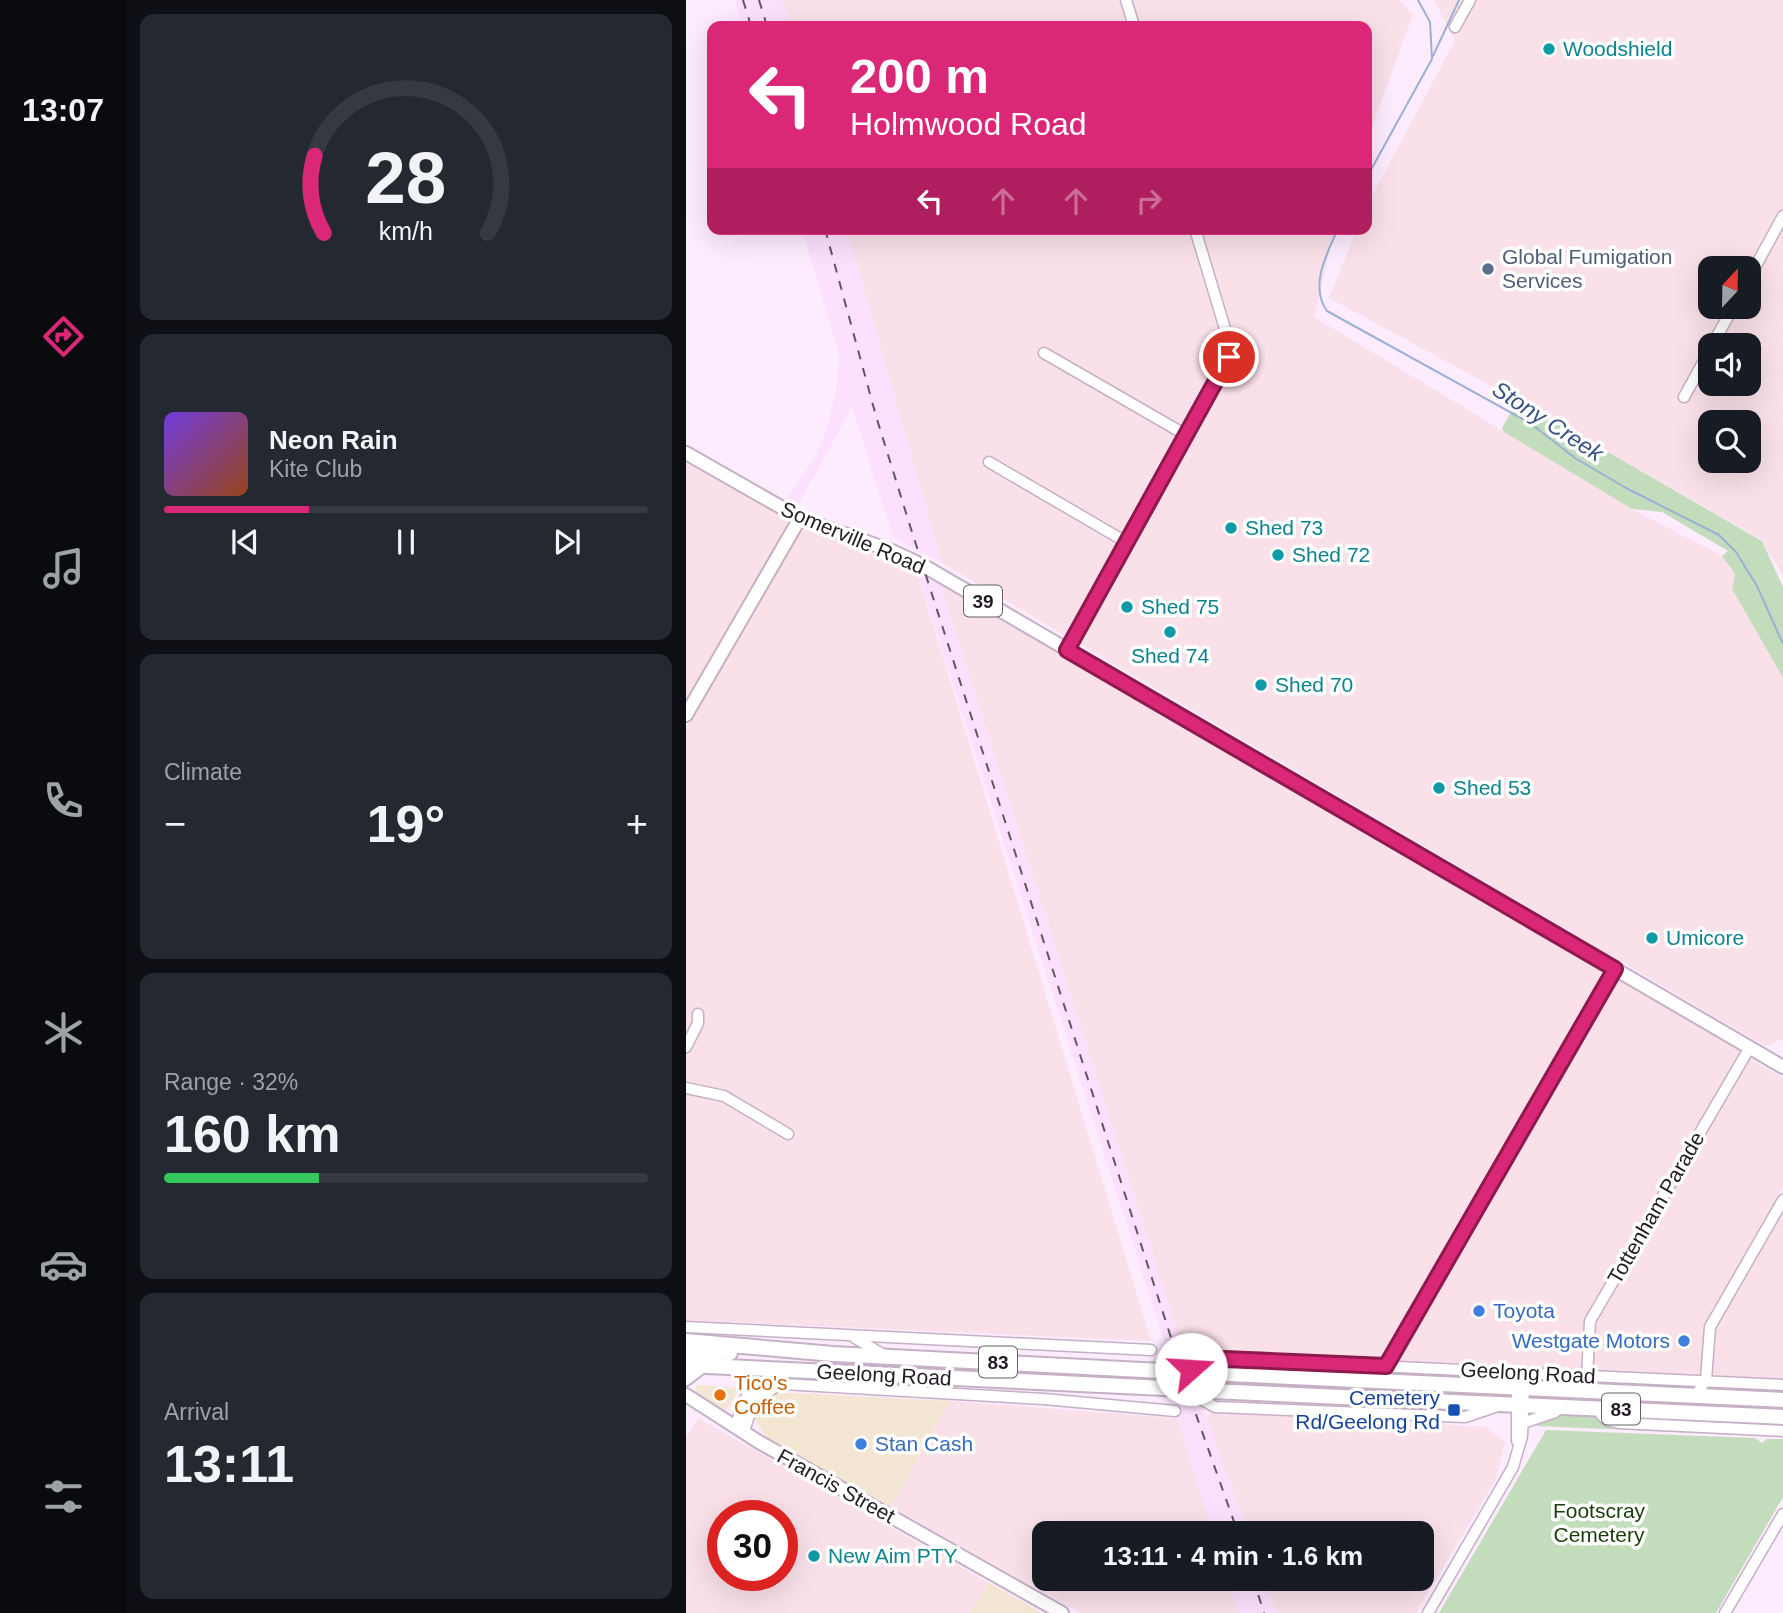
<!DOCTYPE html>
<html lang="en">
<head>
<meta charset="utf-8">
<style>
	body { margin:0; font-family:Helvetica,sans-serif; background:#242831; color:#f1f3f6; height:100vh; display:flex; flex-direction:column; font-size:26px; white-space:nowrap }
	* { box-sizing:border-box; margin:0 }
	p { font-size:23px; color:#9ea1a6 }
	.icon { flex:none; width:38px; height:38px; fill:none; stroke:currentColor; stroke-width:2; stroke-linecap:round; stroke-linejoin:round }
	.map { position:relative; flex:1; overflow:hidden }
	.details { display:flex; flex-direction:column; gap:14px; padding:14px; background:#0d0f14; width:560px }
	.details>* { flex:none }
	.guide { position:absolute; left:21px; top:21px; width:665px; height:214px; border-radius:14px; box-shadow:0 7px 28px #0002; background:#db2777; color:#fff; overflow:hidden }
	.needle { width:46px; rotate:22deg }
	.tools { position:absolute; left:1012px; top:256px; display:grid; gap:14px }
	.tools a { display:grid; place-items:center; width:63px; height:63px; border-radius:14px; background:#171b24; box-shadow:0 7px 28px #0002; font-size:35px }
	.speed { position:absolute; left:21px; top:1500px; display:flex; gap:14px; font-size:35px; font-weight:700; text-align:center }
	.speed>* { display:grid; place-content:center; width:91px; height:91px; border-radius:50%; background:#171b24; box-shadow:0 7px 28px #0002; line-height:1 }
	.speed .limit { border:10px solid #d22; background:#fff; color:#111 }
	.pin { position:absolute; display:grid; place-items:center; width:60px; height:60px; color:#fff; margin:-30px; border:4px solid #fff; border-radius:50%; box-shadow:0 2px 7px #0007 }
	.me { position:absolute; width:77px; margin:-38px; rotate:71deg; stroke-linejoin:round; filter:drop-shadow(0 0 5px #0008) }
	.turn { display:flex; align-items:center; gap:24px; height:147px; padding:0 28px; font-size:32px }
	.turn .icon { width:91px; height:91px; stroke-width:2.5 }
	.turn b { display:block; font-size:49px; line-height:60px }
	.lanes { display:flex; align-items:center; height:66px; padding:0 28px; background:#0003; justify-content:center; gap:35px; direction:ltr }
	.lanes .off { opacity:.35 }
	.big { font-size:52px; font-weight:700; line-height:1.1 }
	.details .widget { flex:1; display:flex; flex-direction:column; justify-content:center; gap:10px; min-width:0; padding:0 24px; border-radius:14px; background:#242831 }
	.details .dial { align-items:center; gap:0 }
	.dial svg { height:182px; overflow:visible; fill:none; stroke:#363941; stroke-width:7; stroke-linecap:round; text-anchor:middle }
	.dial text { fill:#f1f3f6; stroke:none }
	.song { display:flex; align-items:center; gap:21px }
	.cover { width:84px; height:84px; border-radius:10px; background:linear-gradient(135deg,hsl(260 70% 55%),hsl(20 70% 35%)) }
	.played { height:7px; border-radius:4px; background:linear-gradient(90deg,#db2777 30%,#363941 30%) }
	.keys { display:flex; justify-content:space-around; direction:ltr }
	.heat { display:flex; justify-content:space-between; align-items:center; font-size:38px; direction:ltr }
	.charge { height:10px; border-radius:5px; background:linear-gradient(90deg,#34c759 32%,#363941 0) }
	.trip { position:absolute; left:346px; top:1521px; width:402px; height:70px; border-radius:14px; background:#171b24; box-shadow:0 7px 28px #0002; font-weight:700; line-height:70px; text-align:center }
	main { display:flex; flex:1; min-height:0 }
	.tab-bar { display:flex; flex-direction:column; width:126px; justify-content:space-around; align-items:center; background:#090b0e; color:#9ea1a6 }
	.tab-bar .icon { width:49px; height:49px }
	.tab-bar .selected { color:#db2777 }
	.tab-bar b { font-size:32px; color:#f1f3f6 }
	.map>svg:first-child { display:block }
	.commercial { fill:#f3e6d2 }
	.industrial { fill:#f9e0e9; fill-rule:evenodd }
	.built { fill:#fce0fd }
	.green { fill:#c3ddbc }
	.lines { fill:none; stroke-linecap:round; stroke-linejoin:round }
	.stream { stroke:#9bb0d5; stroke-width:2 }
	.minor-casing { stroke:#c5b0c6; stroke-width:13 }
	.major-casing { stroke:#c5b0c6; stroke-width:16 }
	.highway-casing { stroke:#c5b0c6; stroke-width:18 }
	.minor { stroke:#fff; stroke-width:10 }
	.major { stroke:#fff; stroke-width:12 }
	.highway { stroke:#fff; stroke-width:14 }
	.rail { stroke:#615762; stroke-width:2; stroke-dasharray:9 9; stroke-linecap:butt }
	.highway-bridge-casing { stroke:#c5b0c6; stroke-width:18; stroke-linecap:butt }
	.highway-bridge { stroke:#fff; stroke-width:14 }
	.route-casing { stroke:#8e194d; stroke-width:18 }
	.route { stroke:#db2777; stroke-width:12 }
	.culture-dot { fill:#0f9aa8; stroke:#fff; stroke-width:2.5 }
	.service-dot { fill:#5c6f8a; stroke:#fff; stroke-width:2.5 }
	.shop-dot { fill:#3f7fe0; stroke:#fff; stroke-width:2.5 }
	.food-dot { fill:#e8710a; stroke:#fff; stroke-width:2.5 }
	.transit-dot { fill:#1a4fb4; stroke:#fff; stroke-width:2.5 }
	.labels { text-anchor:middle; stroke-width:7; stroke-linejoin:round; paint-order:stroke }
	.shield { fill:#fff; stroke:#656066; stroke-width:2 }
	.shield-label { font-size:19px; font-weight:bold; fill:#231c24 }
	.culture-label { font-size:21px; fill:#0d838f; stroke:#fff; text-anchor:start }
	.service-label { font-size:21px; fill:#4e5e75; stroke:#fff; text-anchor:start }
	.street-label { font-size:21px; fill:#231c24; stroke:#fff }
	.shop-label { font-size:21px; fill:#366cbe; stroke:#fff; text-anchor:start }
	.food-label { font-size:21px; fill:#c56008; stroke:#fff; text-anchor:start }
	.transit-label { font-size:21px; fill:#164399; stroke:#fff; text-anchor:end }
	.park-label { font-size:21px; fill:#173d09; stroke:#fff }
	.water-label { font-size:23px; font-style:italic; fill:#375284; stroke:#fff }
</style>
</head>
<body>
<main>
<nav class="tab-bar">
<b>13:07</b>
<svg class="icon selected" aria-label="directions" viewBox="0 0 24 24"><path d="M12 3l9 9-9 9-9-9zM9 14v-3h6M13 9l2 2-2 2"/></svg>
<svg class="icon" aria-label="music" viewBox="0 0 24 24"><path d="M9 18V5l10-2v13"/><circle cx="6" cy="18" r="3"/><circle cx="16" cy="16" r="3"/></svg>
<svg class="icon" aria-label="phone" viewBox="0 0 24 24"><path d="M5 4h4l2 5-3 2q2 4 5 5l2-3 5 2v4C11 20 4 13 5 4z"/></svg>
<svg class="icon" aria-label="climate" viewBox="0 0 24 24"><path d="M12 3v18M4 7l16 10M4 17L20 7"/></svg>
<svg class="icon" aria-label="car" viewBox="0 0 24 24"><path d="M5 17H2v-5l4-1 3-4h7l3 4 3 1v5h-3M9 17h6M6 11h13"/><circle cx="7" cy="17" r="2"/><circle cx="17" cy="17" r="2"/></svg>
<svg class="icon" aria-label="filters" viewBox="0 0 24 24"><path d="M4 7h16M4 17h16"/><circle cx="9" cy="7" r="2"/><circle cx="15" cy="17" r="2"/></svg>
</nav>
<section class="details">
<div class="widget dial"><svg viewBox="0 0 100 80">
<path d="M14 69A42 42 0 1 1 86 69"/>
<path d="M14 69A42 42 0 0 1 10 35" stroke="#db2777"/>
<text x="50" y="56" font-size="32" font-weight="700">28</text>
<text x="50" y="72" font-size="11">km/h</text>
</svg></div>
<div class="widget">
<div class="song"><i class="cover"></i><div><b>Neon Rain</b><p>Kite Club</p></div></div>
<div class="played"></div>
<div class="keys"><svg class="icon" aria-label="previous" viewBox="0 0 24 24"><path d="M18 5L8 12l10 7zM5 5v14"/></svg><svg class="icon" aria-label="pause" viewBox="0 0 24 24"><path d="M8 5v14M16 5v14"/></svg><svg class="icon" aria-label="next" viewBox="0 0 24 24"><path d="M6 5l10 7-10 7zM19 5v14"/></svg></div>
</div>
<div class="widget"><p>Climate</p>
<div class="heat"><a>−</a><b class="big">19°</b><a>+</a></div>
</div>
<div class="widget"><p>Range · 32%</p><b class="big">160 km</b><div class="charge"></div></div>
<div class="widget"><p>Arrival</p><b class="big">13:11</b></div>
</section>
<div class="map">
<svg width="1097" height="1613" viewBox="0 0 1097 1613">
	<rect width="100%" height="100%" fill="#fdebfe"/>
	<!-- commercial -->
	<path class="commercial" d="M10,1385l44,3 -14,23 -29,-16z
		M89,1392l175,9 -59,106 -125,-69 -12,-21 1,-7 6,-9z
		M303,1583l53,30h-72z"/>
	<!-- industrial -->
	<path class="industrial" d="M96,0h617l14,14 -46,127v-115h-577z
		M748,0h349v576l-21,-36 -239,-137 -194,-105 28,-69h10v-24l88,-164zM1024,268h38v38h-38zM1024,345h38v38h-38zM1024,422h38v38h-38z
		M161,229h488l-21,88 318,192 90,47 13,18 -3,15 51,89v361l-18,7 -823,-483z
		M0,462l110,63 -110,190z
		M114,526l116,43 235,772 -465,-21v-591z
		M254,583l669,388 -230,391 -187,-11 -6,8z
		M928,976l130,74 -159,271 -2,49 -193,-7z
		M1061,1058l36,20v109l-79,139 -2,53 -109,-7v-50z
		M1097,1212v168l-73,-4 4,-50z
		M264,1401l227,17 36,115h-168v45l183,1 11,34h-159l-189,-106z
		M530,1412l270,15 19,15 -9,37 -80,134h-139l-13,-34 159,-1v-45h-175l-43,-117z
		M12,1418l291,165 -19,30h-284v-175zM37,1516h59v59h-59z"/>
	<!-- built -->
	<path class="built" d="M49,0h47l8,26h-48z
		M116,229h45l95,334 -49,-26 -41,-130 -55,100 -11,-7 29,-43 12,-29 9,-37 3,-37z
		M230,569l24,14 246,776 62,174h-35l-36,-115 -6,-56z
		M542,1579h36l13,34h-38z"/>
	<!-- green -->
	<path class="green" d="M831,402l6,1 239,138 21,46v91l-51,-89 3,-15 -13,-18 6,-5 -66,-39 -30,-3 -128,-77 -2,-4z
		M848,1378l89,2v3l-13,2 -76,-4z
		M850,1393l164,10 -1,3h-11l-152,-10z
		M882,1413l29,3 14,11 131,8 -205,-9 -2,-5z
		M920,1414l177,9v2l-172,-6z
		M860,1430l209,8 7,5 5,-4h16v58l-67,116h-277z"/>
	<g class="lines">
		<!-- stream -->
		<path class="stream" d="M747,56l26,-56
			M681,177l65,-118 -2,-37 -12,-22
			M652,229c-11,24 -29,57 -11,82l203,112 45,35 51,30 93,47 17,17 21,34 26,58"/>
		<!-- minor casing -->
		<g class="minor-casing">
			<path id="minor" d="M440,0l8,26
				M769,27l15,-27
				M1062,280l35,-64
				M1026,345l22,-39
				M358,353l142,82
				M998,397l26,-47
				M303,462l137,80
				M381,650l161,-290 -2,-28 -31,-103
				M0,1047l12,-24v-9
				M0,1088l38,8 64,38
				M0,1327l465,23
				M169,1338l29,17
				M700,1366l229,-397
				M54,1369l11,21
				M901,1376l3,-55 160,-274
				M831,1383v58
				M1010,1395l10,-15 4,-53 73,-127
				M812,1406l-33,11 -250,-10 -16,-9 -7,-33 3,-5 9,-2 579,27
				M910,1408l10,12 13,3 164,8
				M837,1423l32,-11 7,-5
				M50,1426c6,-20 8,-37 30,-43l278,16 131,12
				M58,1431l10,-30 24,-16
				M742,1613l85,-146 9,-31 2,-49
				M1039,1613l58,-99"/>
		</g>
		<!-- major casing -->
		<g class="major-casing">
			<path id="major" d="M0,453l114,65 92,33 32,15 859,501
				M0,715l114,-197
				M0,1379l17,-13
				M0,1395l73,47 303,171"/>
		</g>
		<!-- highway casing -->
		<g class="highway-casing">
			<path id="highway" d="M0,1341l147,13 329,17
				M0,1351l44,2
				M0,1365l478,23
				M520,1373l577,27
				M525,1391l572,26"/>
		</g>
		<!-- minor -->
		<use href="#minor" class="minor"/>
		<!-- major -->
		<use href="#major" class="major"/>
		<!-- highway -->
		<use href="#highway" class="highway"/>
		<!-- rail -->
		<path class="rail" d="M57,0l8,26
			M73,0l8,26
			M139,229l51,187 35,113 282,877 45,127
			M567,1578l11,35"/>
		<!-- highway-bridge casing -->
		<g class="highway-bridge-casing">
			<path id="highway-bridge" d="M476,1371l44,2
				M478,1388l47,3"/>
		</g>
		<!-- highway-bridge -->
		<use href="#highway-bridge" class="highway-bridge"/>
	</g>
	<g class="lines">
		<!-- route casing -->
		<g class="route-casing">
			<path id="route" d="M505,1369l4,-9 5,-2 186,8 229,-397 -548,-319 162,-293"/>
		</g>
		<!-- route -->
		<use href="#route" class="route"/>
	</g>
	<!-- markers -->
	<g class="culture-dot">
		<circle cx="863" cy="49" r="7"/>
		<circle cx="545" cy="528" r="7"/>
		<circle cx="592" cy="555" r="7"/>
		<circle cx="441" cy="607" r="7"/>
		<circle cx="484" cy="632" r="7"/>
		<circle cx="575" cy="685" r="7"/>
		<circle cx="753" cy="788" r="7"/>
		<circle cx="966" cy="938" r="7"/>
		<circle cx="128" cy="1556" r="7"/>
	</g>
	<circle class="service-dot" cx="802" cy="269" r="7"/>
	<g class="shop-dot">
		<circle cx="793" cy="1311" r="7"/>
		<circle cx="998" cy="1341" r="7"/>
		<circle cx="175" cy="1444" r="7"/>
	</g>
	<circle class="food-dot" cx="34" cy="1395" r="7"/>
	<rect class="transit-dot" x="761" y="1403" width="14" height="14" rx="3.5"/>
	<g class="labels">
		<!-- shield labels -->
		<g class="shield">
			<rect x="278" y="585.5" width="38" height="31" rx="5"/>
			<rect x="293" y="1346.5" width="38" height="31" rx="5"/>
			<rect x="916" y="1393.5" width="38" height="31" rx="5"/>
		</g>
		<g class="shield-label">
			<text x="297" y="608">39</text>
			<text x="312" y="1369">83</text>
			<text x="935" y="1416">83</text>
		</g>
		<!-- culture labels -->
		<g class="culture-label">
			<text x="877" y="56">Woodshield</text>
			<text x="559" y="535">Shed 73</text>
			<text x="606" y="562">Shed 72</text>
			<text x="455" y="614">Shed 75</text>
			<text x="484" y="663" text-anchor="middle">Shed 74</text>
			<text x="589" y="692">Shed 70</text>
			<text x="767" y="795">Shed 53</text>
			<text x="980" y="945">Umicore</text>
			<text x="142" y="1563">New Aim PTY</text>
		</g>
		<!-- service labels -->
		<g class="service-label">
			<text x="816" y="264">Global Fumigation<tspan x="816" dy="24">Services</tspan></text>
		</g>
		<!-- street labels -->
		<g class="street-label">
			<text transform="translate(167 538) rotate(23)" y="7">Somerville Road</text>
			<text transform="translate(970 1208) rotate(-60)" y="7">Tottenham Parade</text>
			<text transform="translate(842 1373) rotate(3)" y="7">Geelong Road</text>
			<text transform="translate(198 1375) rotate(3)" y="7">Geelong Road</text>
			<text transform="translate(150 1486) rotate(29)" y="7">Francis Street</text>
		</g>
		<!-- shop labels -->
		<g class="shop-label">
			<text x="807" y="1318">Toyota</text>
			<text x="984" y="1348" text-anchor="end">Westgate Motors</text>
			<text x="189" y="1451">Stan Cash</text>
		</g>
		<!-- food labels -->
		<g class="food-label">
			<text x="48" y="1390">Tico's<tspan x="48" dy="24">Coffee</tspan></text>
		</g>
		<!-- transit labels -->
		<g class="transit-label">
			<text x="754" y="1405">Cemetery<tspan x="754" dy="24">Rd/Geelong Rd</tspan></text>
		</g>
		<!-- park labels -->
		<g class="park-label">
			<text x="913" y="1518">Footscray<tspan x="913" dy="24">Cemetery</tspan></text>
		</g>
		<!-- water labels -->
		<g class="water-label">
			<text transform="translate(862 421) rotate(33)" y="8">Stony Creek</text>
		</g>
	</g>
</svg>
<div class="tools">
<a><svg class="needle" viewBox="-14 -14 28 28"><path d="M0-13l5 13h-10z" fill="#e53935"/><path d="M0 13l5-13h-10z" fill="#9ea1a6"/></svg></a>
<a><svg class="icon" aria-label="sound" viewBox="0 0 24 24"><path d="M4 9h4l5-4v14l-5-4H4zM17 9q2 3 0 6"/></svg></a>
<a><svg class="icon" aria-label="search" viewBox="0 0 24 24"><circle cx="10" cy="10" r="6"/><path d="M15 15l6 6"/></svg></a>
</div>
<div class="speed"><div class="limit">30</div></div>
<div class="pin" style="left:543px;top:357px;background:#d93025"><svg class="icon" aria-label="arrive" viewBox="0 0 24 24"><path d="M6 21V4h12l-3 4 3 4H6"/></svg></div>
<svg class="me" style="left:505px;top:1369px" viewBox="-20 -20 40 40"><circle r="19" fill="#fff"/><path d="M0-13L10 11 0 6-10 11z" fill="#db2777"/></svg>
<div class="trip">13:11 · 4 min · 1.6 km</div>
<div class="guide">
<div class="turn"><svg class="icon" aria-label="left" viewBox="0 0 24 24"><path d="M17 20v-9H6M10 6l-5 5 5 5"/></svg><div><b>200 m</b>Holmwood Road</div></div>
<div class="lanes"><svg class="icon" aria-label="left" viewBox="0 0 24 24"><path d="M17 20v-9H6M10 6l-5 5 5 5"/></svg><svg class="icon off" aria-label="ahead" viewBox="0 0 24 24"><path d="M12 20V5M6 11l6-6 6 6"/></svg><svg class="icon off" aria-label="ahead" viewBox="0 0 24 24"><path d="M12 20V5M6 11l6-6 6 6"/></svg><svg class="icon off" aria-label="right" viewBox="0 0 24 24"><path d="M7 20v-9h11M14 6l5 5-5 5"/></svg></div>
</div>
</div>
</main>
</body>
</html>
